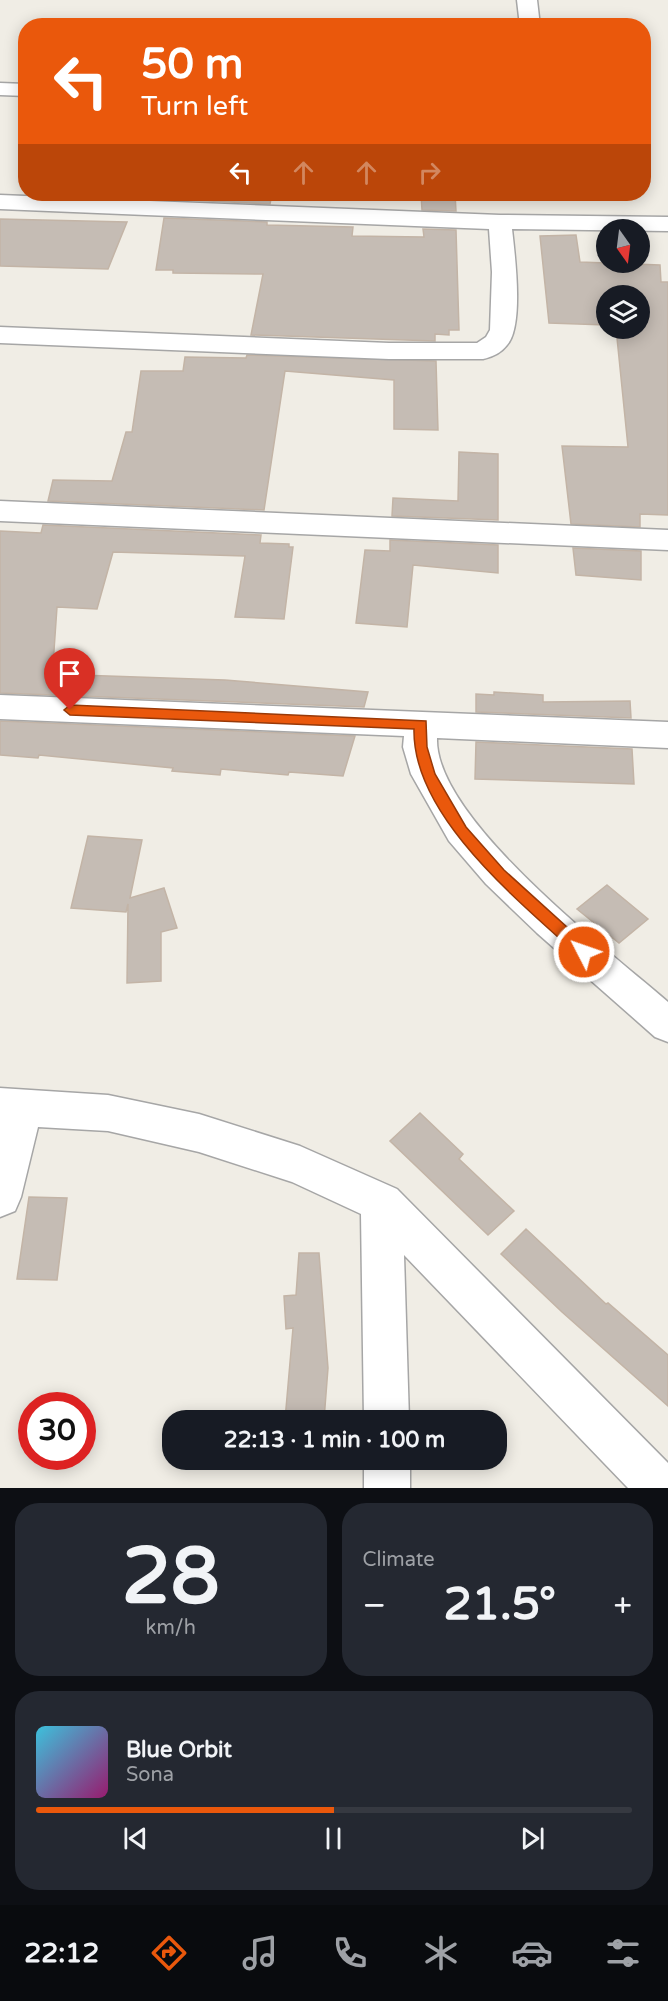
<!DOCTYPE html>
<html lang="en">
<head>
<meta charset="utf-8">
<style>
	body { margin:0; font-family:"Varela Round",sans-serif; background:#242831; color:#f1f3f6; height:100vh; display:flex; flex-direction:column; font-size:22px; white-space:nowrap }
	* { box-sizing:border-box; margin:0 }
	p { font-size:20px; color:#9ea1a6 }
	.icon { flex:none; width:33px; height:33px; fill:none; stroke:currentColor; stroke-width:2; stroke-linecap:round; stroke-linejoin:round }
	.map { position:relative; height:1488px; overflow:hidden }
	.details { display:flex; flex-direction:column; gap:15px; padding:15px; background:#0d0f14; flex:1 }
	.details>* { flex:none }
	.banner { position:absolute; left:18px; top:18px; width:633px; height:183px; border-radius:24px; box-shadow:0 3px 15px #0003; background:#ea580c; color:#fff; overflow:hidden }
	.needle { width:39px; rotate:166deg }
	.fabs { position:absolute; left:596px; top:219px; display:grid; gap:12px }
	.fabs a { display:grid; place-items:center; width:54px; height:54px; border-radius:50%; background:#171b24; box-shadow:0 3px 15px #0003; font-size:30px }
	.speed { position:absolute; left:18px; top:1392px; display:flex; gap:12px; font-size:30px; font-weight:700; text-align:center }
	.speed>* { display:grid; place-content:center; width:78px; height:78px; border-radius:50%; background:#171b24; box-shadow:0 3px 15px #0003; line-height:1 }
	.speed .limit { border:9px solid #d22; background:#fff; color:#111 }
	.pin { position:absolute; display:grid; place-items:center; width:51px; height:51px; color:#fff; margin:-62px -26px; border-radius:50% 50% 50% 0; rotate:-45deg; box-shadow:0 0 6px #0007 }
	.pin .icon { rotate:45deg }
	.me { position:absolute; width:66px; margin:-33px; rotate:311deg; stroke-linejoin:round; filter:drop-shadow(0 0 4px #0008) }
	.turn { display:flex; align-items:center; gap:21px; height:126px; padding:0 24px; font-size:27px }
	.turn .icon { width:78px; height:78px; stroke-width:2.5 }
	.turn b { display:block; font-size:42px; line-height:51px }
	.lanes { display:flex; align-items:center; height:57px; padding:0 24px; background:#0003; justify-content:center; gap:30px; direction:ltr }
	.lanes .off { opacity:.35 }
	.big { font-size:45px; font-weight:700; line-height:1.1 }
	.details .widget { flex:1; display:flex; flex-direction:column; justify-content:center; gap:9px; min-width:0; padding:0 21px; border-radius:24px; background:#242831 }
	.details .dial { align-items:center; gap:0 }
	.dial b { font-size:78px; line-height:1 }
	.song { display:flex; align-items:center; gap:18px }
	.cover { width:72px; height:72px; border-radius:9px; background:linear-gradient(135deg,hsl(190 70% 55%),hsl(320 70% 35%)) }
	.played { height:6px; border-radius:3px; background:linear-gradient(90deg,#ea580c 50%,#363941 50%) }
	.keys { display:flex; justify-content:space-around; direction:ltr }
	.heat { display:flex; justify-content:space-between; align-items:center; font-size:33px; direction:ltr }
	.details .tiles { flex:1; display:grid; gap:15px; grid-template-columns:1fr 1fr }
	.widget:last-child { grid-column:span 2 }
	.trip { position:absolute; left:162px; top:1410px; width:345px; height:60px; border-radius:24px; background:#171b24; box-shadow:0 3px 15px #0003; font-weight:700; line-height:60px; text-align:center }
	.menu { display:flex; height:96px; justify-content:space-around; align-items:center; background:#090b0e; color:#9ea1a6 }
	.menu .icon { width:42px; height:42px }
	.menu .on { color:#ea580c }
	.menu b { font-size:27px; color:#f1f3f6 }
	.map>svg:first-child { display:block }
	.building { fill:#c5bcb4; stroke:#c3b4a6; stroke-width:1.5 }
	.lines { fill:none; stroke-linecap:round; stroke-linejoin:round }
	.minor-casing { stroke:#a6a6a6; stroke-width:3 }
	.minor { fill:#fff; fill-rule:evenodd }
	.route { fill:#ea580c; stroke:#983908; stroke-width:1.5 }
</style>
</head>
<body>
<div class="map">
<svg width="668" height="1488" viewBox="0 0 668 1488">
	<rect width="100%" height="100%" fill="#f0ede5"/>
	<!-- building -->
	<path class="building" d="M168,194h104l-2,10 -103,-5z
		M421,194h34l1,17 -34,-1z
		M164,218l103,4v3l86,2 -1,9 72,1 -1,-8 33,1 3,100h-10v5l-14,-1v7l-184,-6 12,-61 -90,-1v-3h-17z
		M0,219l127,3 -19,47 -108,-3z
		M576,235l4,27 80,3 1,17h7v233l-28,-1v13l-69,-3 -9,-78 66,1 -12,-119h23v-32h-33v29l-57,-2 -9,-87z
		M247,355l189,6 2,69 -44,-1v-49l-109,-9 -21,139 -216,-9 5,-21 59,1 14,-49h6l9,-61h42l2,-14 61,1z
		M459,452l39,2v66l-106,-4 1,-18 65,3z
		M43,525l218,10 -1,8 29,1v3h4l-9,72 -49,-2 10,-61 -132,-4 -16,57 -40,-2 -4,58 28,2 -2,8 146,5 143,12 -4,15 -364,-14v-162l41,2z
		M390,540l108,5v28l-85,-8 -6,62 -51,-4 9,-73 25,1z
		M573,548l68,3v29l-65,-5z
		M494,692l49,3v7l87,-1 1,17 -155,-6v-18l18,1z
		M0,721l355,15 -12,40 -54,-4 -1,3 -67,-6 -1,6 -48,-4 1,-3 -134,-13 -1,3 -38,-3z
		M476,742l156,7 2,35 -159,-5z
		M88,836l54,4 -12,58 34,-10 13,40 -16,4v49l-34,2 1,-79 -2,8 -55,-4z
		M607,885l41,34 -29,24 -42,-34z
		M420,1113l43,41 -4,5 55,52 -26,24 -98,-94z
		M29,1197l38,1 -10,82 -40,-1z
		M526,1229l80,75 2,-1 60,52v51l-106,-94 -61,-58z
		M299,1253h20l9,115 -4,52h-39l8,-92 -7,1 -2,-33 12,-1z"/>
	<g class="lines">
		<!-- minor casing -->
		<g class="minor-casing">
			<path id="minor" d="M517,0h20l3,26h-20z
				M0,83l26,1v12l-26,-1z
				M0,195l500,20 168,2v14l-156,-2c3,27 12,97 -5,116 -6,8 -15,12 -24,14h-94l-389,-16v-16l389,16h88l9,-6 4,-7 2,-58 -3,-43 -489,-20z
				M0,501l668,29v20l-668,-29z
				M0,695l668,27v26l-231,-10c-3,80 172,213 231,264v40l-13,-5 -118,-104 -51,-49 -37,-43 -38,-67 -8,-27 1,-11 -404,-17z
				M0,1088l108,7 91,19 101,32 97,43 271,274v25h-40l-224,-233 5,165h-45l-3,-206 -69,-32 -93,-30 -91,-21 -70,-4 -17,70 -6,14 -15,6z
				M364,1460h46v28h-46z"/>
		</g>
		<!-- minor -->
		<use href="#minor" class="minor"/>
	</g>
	<!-- route -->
	<path class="route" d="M70,705l356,16 1,26 8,27 31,53 38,43 85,77 3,5 -3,4 -5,2 -5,-2c-59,-54 -167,-140 -165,-227l-344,-14 -6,-5z"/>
</svg>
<div class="fabs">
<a><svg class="needle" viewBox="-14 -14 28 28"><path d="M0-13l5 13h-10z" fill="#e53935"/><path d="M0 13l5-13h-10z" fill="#9ea1a6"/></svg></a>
<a><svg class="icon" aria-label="layers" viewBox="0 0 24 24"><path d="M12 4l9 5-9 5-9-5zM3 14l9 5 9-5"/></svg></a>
</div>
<div class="speed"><div class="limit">30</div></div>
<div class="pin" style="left:70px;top:710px;background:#d93025"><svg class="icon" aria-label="arrive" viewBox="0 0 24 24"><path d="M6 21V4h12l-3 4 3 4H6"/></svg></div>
<svg class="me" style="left:584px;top:952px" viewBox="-20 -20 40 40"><circle r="17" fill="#ea580c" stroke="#fff" stroke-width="3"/><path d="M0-11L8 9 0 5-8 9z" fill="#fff"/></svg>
<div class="trip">22:13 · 1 min · 100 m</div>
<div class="banner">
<div class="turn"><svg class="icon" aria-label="left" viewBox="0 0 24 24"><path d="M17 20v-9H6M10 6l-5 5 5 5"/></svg><div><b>50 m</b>Turn left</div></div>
<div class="lanes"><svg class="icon" aria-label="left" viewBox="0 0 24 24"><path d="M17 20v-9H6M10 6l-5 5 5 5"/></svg><svg class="icon off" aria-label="ahead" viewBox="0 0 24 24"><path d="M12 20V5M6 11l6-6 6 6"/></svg><svg class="icon off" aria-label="ahead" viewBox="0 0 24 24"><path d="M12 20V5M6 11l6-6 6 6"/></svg><svg class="icon off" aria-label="right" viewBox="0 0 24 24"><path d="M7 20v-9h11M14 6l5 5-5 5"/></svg></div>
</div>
</div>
<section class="details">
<div class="tiles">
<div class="widget dial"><b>28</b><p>km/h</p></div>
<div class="widget"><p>Climate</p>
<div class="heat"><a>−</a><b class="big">21.5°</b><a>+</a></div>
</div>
<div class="widget">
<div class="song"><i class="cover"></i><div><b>Blue Orbit</b><p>Sona</p></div></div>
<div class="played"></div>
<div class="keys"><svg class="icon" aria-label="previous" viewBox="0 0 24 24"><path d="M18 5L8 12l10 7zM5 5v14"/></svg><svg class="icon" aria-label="pause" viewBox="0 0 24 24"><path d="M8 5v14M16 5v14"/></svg><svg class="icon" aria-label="next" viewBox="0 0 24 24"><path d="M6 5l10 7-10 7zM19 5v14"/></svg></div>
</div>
</div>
</section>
<nav class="menu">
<b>22:12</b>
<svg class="icon on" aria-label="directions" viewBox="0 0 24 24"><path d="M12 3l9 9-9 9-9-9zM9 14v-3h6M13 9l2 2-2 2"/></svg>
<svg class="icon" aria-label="music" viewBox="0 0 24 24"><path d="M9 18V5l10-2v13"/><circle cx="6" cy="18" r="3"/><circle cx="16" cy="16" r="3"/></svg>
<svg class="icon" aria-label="phone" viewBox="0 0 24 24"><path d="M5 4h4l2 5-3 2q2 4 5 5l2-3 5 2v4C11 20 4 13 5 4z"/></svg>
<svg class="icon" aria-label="climate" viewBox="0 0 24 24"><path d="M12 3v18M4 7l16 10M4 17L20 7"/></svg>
<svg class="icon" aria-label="car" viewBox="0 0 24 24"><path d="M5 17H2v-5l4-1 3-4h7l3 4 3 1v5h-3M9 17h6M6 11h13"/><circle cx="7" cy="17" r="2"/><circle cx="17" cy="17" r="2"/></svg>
<svg class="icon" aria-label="filters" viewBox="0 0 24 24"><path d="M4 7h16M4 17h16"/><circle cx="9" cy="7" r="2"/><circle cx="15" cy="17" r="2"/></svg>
</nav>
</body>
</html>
